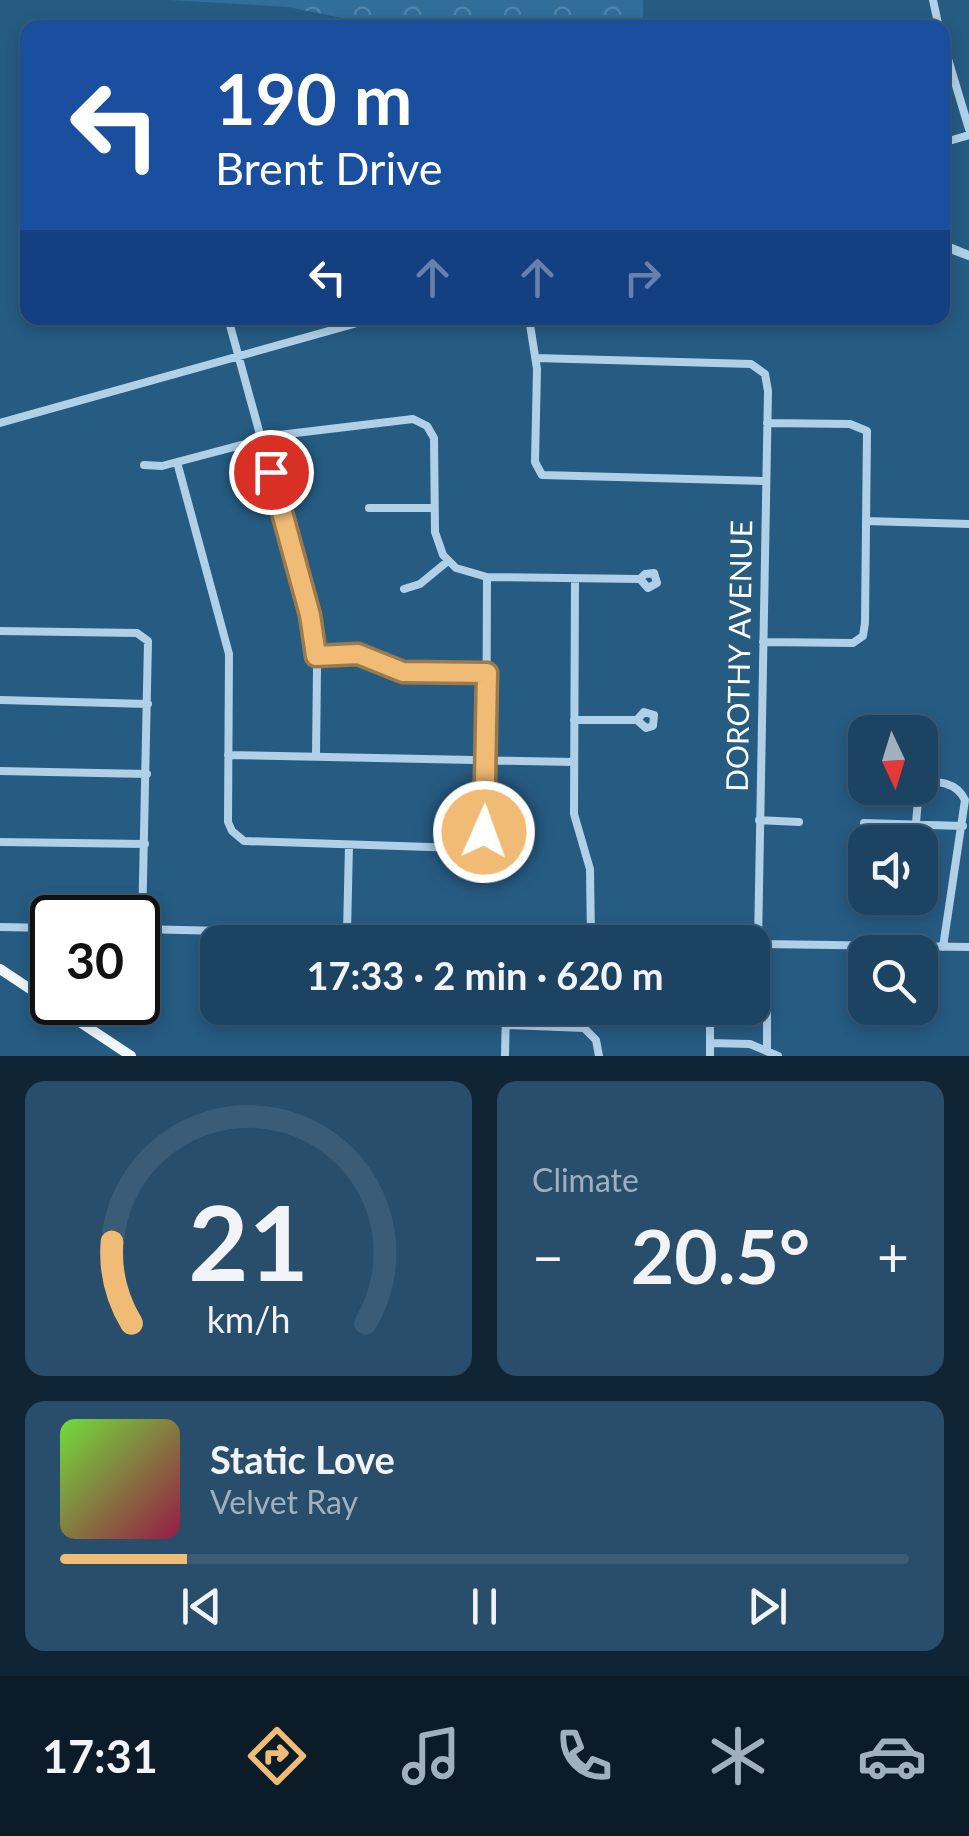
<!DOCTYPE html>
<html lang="en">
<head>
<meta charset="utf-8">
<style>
	body { margin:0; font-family:Lato,sans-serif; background:#294e6b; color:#f1f3f6; height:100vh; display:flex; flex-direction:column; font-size:38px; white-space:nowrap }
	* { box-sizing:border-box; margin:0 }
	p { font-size:32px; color:#a0b0be }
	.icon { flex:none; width:55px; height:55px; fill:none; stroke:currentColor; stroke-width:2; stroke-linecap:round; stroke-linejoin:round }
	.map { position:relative; height:1056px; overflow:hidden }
	.sheet { display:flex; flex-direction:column; gap:25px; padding:25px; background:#0f2536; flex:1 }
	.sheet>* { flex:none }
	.banner { position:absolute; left:20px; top:20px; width:930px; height:305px; border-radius:20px; box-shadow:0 5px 15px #0003,0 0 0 2px #3a5c77; background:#1a4fa0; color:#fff; overflow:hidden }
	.needle { width:65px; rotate:176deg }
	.buttons { position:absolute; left:848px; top:715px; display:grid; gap:20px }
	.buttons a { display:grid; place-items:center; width:90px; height:90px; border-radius:20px; background:#1c4462; box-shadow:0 5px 15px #0003,0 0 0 2px #3a5c77; font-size:50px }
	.speed { position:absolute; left:30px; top:895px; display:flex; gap:20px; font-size:50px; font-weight:700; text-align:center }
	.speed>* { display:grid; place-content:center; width:130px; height:130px; border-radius:50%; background:#1c4462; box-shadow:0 5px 15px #0003,0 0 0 2px #3a5c77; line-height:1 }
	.speed .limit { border:5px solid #111; border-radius:15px; background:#fff; color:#111 }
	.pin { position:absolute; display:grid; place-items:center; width:85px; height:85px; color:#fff; margin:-42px; border:5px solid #fff; border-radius:50%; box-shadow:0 2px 10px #0007 }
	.me { position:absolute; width:110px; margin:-55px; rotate:2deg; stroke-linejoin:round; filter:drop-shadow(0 0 8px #0008) }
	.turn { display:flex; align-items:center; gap:35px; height:210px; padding:0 30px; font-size:45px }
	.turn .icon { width:130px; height:130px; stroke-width:2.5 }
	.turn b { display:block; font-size:70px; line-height:85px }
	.lanes { display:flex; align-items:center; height:95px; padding:0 30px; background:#0003; justify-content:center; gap:50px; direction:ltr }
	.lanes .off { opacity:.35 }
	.big { font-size:75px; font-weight:700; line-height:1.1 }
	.sheet .widget { flex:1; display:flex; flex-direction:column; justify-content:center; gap:15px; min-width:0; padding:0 35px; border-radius:20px; background:#294e6b }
	.sheet .dial { align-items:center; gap:0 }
	.dial svg { height:260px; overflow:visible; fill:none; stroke:#3a5c77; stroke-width:7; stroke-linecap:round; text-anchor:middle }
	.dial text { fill:#f1f3f6; stroke:none }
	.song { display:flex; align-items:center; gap:30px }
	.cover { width:120px; height:120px; border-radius:15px; background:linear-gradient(135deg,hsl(100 70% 55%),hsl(340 70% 35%)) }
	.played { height:10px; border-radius:5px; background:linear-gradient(90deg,#f0bb74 15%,#3a5c77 15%) }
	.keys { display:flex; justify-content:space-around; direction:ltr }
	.heat { display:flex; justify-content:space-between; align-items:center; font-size:55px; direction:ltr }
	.sheet .tiles { flex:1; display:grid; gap:25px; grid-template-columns:1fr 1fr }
	.widget:last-child { grid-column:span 2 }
	.trip { position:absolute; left:200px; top:925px; width:570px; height:100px; border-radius:20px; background:#1c4462; box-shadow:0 5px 15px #0003,0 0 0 2px #3a5c77; font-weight:700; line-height:100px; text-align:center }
	.menu { display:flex; height:160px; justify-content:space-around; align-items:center; background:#0b1b27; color:#a0b0be }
	.menu .icon { width:70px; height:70px }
	.menu .current { color:#f0bb74 }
	.menu b { font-size:45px; color:#f1f3f6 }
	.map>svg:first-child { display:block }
	.forest { fill:url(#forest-crowns) }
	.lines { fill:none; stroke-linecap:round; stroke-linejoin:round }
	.stream { stroke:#a3cce7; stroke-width:2.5 }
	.minor { stroke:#afd0e7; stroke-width:8 }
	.major { stroke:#f0f7fd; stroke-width:10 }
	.route-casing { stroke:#9c7a4b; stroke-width:25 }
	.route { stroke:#f0bb74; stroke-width:18 }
	.labels { text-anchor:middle; stroke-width:10; stroke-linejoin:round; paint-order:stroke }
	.street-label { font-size:30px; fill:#fff; stroke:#265b82 }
</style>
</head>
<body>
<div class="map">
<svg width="969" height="1056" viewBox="0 0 969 1056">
	<defs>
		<pattern id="forest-crowns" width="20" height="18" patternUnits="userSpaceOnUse" patternTransform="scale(2.5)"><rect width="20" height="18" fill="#316e9a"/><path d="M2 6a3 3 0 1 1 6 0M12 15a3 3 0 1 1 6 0" fill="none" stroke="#5084a9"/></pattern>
	</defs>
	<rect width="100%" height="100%" fill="#265b82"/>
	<!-- forest -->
	<path class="forest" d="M169,0h474v20l-97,8h-155l-103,-21z"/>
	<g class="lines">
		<!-- stream -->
		<path class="stream" d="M942,249l27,10"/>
		<!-- minor -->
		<path class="minor" d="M933,0l6,28
			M942,39l27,90
			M942,143l27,-8
			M942,244l27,11
			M228,318l84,306 5,44 -1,88
			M529,318l8,51 -2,93 7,13 224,6
			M536,358l215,6 14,10 3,17 -10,553
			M0,423l375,-105
			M177,462l52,192 -1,168 4,9 12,10 216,7 18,-7 8,-22 1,-242
			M144,465l18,1 117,-31 134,-16 14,7 7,12 1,94 8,23 13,13 31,9 153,2 8,9 9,-5 -3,-10 -9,1 -5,5
			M369,508h65
			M866,521l103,3
			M575,579l-1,235 16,55 1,71
			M404,589l16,-5 28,-23
			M0,631l137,2 11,8 -6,288
			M763,642l90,1 10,-7 2,-13 2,-192 -17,-7 -83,-1
			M316,656l41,-2 46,18 84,1
			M0,700l148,4
			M574,720h63l9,8 7,-2 1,-11 -10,-3 -7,8
			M228,755l346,7
			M0,771l147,3
			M920,786c16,-8 37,-3 45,14l-22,147
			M759,820l40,2
			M864,823l99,3
			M916,823l3,-35
			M0,842l145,2
			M0,927l52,1
			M138,929l563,13
			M347,933l2,-88
			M754,944l215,3
			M506,1025l78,3 12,12 3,16
			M710,1043l40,1 28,12
			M767,1050v-59
			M505,1056l1,-48
			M710,1056v-48"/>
		<!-- major -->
		<path class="major" d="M0,969l131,87"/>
	</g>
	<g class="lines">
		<!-- route casing -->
		<g class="route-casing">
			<path id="route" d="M271,472l39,143 6,41 42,-2 45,18 84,1 -3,159"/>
		</g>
		<!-- route -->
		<use href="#route" class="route"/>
	</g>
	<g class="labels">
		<!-- street labels -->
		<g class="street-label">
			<text transform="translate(740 656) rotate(-89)" y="10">DOROTHY AVENUE</text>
		</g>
	</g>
</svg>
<div class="buttons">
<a><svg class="needle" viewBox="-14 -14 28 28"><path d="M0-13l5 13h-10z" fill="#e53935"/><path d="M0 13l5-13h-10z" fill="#a0b0be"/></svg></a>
<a><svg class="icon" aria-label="sound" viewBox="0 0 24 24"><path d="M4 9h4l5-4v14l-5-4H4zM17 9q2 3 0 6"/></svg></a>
<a><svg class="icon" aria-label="search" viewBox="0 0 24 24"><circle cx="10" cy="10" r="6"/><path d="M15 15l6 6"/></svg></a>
</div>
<div class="speed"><div class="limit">30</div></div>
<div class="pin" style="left:271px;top:472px;background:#d93025"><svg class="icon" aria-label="arrive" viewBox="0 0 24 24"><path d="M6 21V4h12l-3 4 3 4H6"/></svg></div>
<svg class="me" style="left:484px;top:832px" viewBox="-20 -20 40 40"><circle r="17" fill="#f0bb74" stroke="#fff" stroke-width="3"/><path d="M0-11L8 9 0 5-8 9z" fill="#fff"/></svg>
<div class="trip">17:33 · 2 min · 620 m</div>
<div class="banner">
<div class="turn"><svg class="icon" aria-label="left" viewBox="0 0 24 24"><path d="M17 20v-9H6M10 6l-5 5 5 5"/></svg><div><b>190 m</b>Brent Drive</div></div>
<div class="lanes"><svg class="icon" aria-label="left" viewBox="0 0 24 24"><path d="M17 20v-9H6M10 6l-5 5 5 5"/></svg><svg class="icon off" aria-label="ahead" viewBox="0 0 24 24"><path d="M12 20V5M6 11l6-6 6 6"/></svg><svg class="icon off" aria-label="ahead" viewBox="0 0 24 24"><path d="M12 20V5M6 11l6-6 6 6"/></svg><svg class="icon off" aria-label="right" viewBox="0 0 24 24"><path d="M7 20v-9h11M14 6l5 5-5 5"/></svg></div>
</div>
</div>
<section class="sheet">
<div class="tiles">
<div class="widget dial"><svg viewBox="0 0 100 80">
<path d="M14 69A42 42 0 1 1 86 69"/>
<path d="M14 69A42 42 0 0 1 8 44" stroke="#f0bb74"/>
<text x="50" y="56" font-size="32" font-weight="700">21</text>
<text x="50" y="72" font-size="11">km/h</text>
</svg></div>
<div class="widget"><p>Climate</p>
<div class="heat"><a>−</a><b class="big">20.5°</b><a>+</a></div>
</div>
<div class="widget">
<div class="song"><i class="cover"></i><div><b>Static Love</b><p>Velvet Ray</p></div></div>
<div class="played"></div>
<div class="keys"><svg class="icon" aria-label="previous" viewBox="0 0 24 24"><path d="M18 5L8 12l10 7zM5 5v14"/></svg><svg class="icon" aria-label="pause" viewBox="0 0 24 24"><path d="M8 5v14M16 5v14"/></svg><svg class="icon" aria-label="next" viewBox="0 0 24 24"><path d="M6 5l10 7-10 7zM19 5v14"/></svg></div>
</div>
</div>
</section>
<nav class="menu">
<b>17:31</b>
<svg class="icon current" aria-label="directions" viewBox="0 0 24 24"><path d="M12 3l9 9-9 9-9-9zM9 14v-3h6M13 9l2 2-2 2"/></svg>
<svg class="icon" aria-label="music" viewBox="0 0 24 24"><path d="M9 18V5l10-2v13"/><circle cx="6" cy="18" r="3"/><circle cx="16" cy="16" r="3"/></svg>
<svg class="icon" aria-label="phone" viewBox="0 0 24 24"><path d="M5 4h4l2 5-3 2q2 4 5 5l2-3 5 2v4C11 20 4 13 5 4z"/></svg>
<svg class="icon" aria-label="climate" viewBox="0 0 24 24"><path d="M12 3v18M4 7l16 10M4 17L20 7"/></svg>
<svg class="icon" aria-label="car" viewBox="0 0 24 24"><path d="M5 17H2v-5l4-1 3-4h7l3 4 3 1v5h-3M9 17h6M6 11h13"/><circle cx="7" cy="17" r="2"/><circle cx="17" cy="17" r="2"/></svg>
</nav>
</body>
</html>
